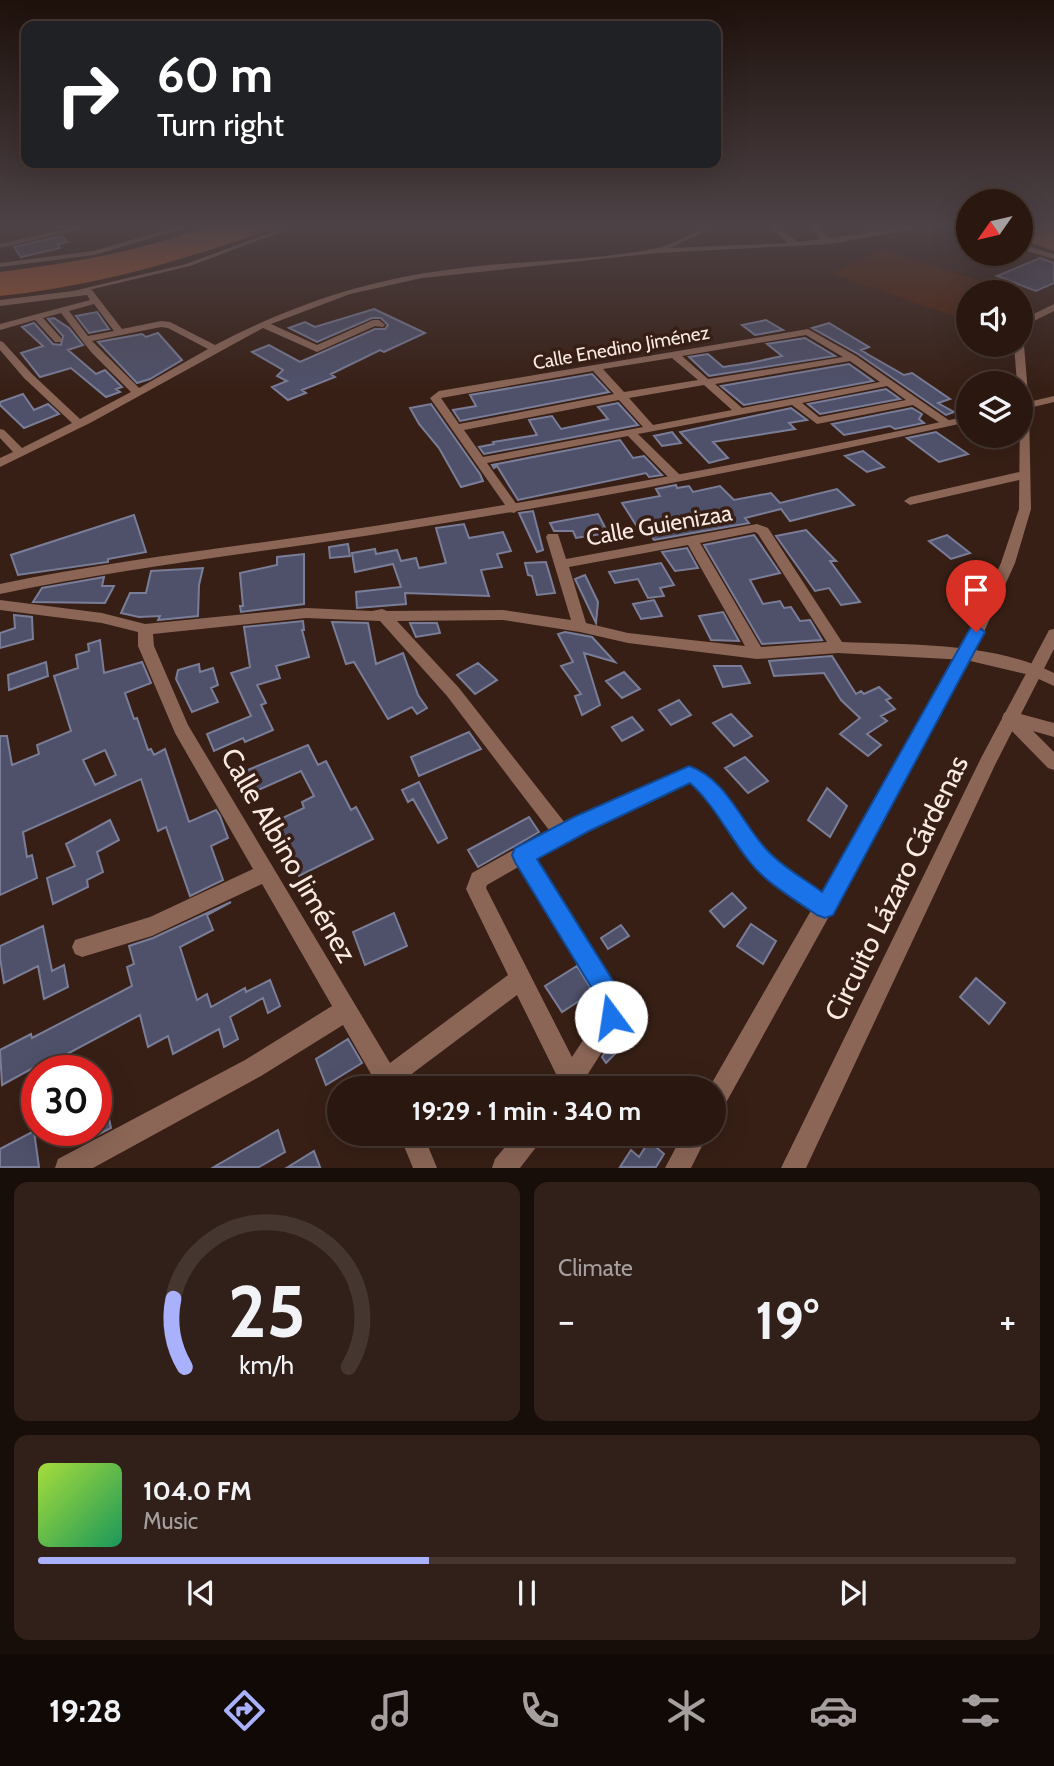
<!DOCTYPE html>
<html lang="en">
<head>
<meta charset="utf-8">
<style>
	body { margin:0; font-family:Cabin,sans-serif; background:#312019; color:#f1f3f6; height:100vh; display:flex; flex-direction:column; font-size:26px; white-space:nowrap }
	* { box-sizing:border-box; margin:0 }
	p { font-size:23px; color:#a59f9f }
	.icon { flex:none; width:38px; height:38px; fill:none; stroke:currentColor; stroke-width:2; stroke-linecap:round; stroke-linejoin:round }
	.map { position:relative; height:1168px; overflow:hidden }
	.side { display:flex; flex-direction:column; gap:14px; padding:14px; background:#170d09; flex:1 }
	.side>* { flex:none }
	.banner { position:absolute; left:21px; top:21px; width:700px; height:147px; border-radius:14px; box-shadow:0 7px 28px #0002,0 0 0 2px #453630; background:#202124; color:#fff; overflow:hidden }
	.needle { width:46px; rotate:236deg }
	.controls { position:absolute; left:956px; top:189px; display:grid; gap:14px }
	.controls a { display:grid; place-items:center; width:77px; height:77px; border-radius:50%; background:#291710; box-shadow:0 7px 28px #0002,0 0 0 2px #453630; font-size:35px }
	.speed { position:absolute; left:21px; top:1055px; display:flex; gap:14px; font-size:35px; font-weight:700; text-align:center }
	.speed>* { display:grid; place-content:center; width:91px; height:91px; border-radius:50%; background:#291710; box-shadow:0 7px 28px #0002,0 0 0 2px #453630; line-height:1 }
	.speed .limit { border:10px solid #d22; background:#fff; color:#111 }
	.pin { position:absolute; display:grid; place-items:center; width:60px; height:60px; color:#fff; margin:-72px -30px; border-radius:50% 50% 50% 0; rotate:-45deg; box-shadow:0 0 7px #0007 }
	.pin .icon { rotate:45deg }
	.me { position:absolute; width:77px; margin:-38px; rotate:346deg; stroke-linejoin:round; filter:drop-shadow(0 0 5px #0008) }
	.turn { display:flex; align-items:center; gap:24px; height:147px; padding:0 21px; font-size:32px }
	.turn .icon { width:91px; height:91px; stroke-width:2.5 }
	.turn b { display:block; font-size:49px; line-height:60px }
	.big { font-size:52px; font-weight:700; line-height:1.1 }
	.side .tile { flex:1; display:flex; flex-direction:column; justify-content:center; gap:10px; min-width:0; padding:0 24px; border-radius:14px; background:#312019 }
	.side .dial { align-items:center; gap:0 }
	.dial svg { height:182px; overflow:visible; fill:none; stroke:#453630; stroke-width:7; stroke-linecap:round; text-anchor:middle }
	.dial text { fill:#f1f3f6; stroke:none }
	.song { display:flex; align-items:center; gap:21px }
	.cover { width:84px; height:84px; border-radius:10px; background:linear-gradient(135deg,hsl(80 70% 55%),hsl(150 70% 35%)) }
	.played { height:7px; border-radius:4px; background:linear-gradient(90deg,#a9b0fc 40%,#453630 40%) }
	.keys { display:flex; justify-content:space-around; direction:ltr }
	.heat { display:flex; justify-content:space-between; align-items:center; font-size:38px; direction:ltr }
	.side .tiles { flex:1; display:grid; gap:14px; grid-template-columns:1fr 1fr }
	.tile:last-child { grid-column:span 2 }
	.trip { position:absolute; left:327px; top:1076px; width:399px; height:70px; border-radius:35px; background:#291710; box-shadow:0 7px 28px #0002,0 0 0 2px #453630; font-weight:700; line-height:70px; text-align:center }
	.tabs { display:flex; height:112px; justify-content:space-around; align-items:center; background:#100906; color:#a59f9f }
	.tabs .icon { width:49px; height:49px }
	.tabs .active { color:#a9b0fc }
	.tabs b { font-size:32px; color:#f1f3f6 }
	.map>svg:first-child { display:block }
	.green { fill:#4f210a }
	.water { fill:#a3532d }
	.building { fill:#4f516b; stroke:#7a7d98; stroke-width:2; fill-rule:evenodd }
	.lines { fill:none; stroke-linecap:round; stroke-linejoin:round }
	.pedestrian { fill:#8b6657; fill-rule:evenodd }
	.minor { fill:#8b6657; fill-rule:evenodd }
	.tertiary { fill:#8b6657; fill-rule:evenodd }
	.route { fill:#1a73e8; stroke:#114b97; stroke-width:2 }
	.labels { text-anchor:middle; stroke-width:7; stroke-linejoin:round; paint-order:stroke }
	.far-street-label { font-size:19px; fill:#faeae2; stroke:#371f15 }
	.street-label { font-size:23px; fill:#faeae2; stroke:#371f15 }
	.near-street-label { font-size:28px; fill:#faeae2; stroke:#371f15 }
</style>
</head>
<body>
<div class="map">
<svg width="1054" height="1168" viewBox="0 0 1054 1168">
	<rect width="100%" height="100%" fill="#371f15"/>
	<!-- green -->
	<path class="green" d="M882,249l132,43h-46v27l-3,1 -133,-46z"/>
	<!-- water -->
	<path class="water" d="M206,226h74c-93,33 -181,60 -280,70v-24c70,-9 140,-20 206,-46z
		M1041,226h13v25l-34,-12v-7z"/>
	<!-- building -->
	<path class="building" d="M61,236l6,6 -9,2 2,4 -39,9 -7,-10z
		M1040,258l14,5v20l-18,8 -39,-15z
		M374,309l51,24 -41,19 -4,-2 -49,24 4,3 -33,13 4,3 -18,7 -16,-13 15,-6 -10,-5 6,-6 -31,-18 17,-7 31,17 75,-33h10l3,-4 -7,-7h-9l-55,24 -28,-14 16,-6 10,5z
		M97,312l12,17 -20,4 -13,-17z
		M54,318l15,10 14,17 -15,5 28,24 9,-4 17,17 -6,2 4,3 -14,5 -35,-29 -31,9 -19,-24 22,-7 -21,-19 12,-4 19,21 8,1 2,-9 -15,-17z
		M766,320l17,10 -28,5 -13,-10z
		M829,323l40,24 -8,3 8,5 35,20 8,-2 38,26 -12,4 16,9 -8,3 -88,-61 -46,-26z
		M158,333l24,27 -32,19 -13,4 -39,-41 44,-8 4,3z
		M805,338l30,18 -126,20 -20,-19 19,-3 15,13 27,-4 32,-7 -15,-12z
		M849,364l24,17 -129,24 -23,-19z
		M592,374l17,18 -149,29 -7,-11 23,-4 -6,-11z
		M886,389l14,10 -80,15 -12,-10z
		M23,394l11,16 14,-6 11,10 -35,14 -24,-23v-3z
		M618,403l20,22 -154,29 -5,-7 15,-3 -1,-2 44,-7 -8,-15 23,-4 9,13 47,-10 -10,-12z
		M431,404l49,70 3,7 -22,6 -22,-39 -20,-24 -9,-16z
		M791,408l16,12 -18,3 6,6 -82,13 15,16 -19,5 -29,-31z
		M912,408l10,6 -3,5 5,4 -29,6 -5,-3 -46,9 -12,-11z
		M672,432l9,11 -19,3 -8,-10z
		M936,432l32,22 -29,8 -32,-24z
		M620,440l13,18 11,-2 18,19 -13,2 -3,-4 -128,27 -21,-34 -3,2 -2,-3z
		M863,451l21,16 -17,5 -22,-16z
		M676,485l1,3 12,-2 4,6 27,-6 14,14 37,-7 9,10 57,-14 17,16 -64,16 -9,-12 -36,9 4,5 -95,17 -4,-6 -7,2 -21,-33 38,-7 -4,-7z
		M533,511l10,39 -6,2 -18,-39z
		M598,514l10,19 -32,5 -3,-7h-19l-4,-8z
		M134,515l12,37 -38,7v3l-90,13 -7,-20z
		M464,524l5,14 34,-6 8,19 -14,3 5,13 -21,3 8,26 -84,-3 1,11 -49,4 -1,-16 45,-5 -8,-23 -38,8 -3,-19 23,-4 1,5 21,-4 4,11 15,-3 3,10 27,-5 -10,-35z
		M806,530l30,31h-6l30,41 -19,3 -12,-17 -14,3 -39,-55z
		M754,535l26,38 -30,7 13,24 17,-3 4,7 7,-1 9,14 10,-1 12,20 -60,4 -58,-99z
		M947,535l23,18 -19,6 -22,-18z
		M348,544l2,12 -20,2 -1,-11z
		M687,548l11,20 -23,3 -13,-19z
		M304,554v50l-63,8 -1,-6h3l-3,-33 37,-8v-8z
		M546,562l9,31 -18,2 -5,-19 -4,-1 -3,-12z
		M661,563l13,22 -14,3 4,8 -16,2 -10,-19 -23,4 -6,-11z
		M203,568l-4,17 -1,31 -40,4 2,-4 -21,1 -18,-4 9,-20h16l5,-22z
		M585,575l13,27 -2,21 -21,-44z
		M104,577l-2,9h12l-9,17 -72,-1 9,-14z
		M654,600l8,16 -21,3 -8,-15z
		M723,612l16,29 -28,-1 -12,-24z
		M14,615l18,2 1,22 -33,9v-15l15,-5z
		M303,621l1,9h-2l7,27 -33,9 4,12 -23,7 9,18 -5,2 12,25 -28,12 -2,-4 -29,13 -7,-17 44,-18 -20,-43 19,-6 -6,-40z
		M332,622l36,1 8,41 27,-11 15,42 9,13 -10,6 -5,-7 -24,12 -34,-57 -8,2z
		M410,623h27l3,10 -24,4z
		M565,632l27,5 23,25 -31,-9 16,52 -18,10 -7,-19 6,-2 -20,-28 12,-4 -15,-28z
		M100,640l4,33 38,-11 9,21 -26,10 9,26 3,-1 11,32 3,-1 3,6 11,-6 24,73 27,-12 4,6 8,22 -17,8 12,34 -33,16 -24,-69 -8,4 -17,-52 -118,53 4,25 5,-2 5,23 -37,17v-159h7l5,29 27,-11 -2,-9 34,-14 -17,-55 24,-8 -2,-13 13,-4 -1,-7zM105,750l11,25 -21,10 -12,-25z
		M832,656l24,38 5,-3 3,3 15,-7 12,11 -5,2 9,9 -14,7 6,5 -20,13 14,11 -13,11 -28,-22 20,-16 -19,-18 -17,-27 -50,3 -5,-15z
		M46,662l2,14 -39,14 -1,-15z
		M478,663l19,17 -22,14 -18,-19z
		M199,664l1,8 13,-4 5,17 -7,3 7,14 -26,10 -16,-33 2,-9z
		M714,666h27l9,17 -27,4z
		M624,672l16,17 -18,9 -16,-17z
		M679,700l12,15 -20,10 -12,-15z
		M731,714l21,22 -18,10 -21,-23z
		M632,717l11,13 -21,11 -10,-14z
		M469,732l12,17 -62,27 -8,-19z
		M308,745l10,20 8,-4 25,49 5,-3 17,32 -74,37 -25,-54 30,-14 -2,-6 12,-6 -13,-25 -54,24 -9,-21z
		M745,757l23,24 -20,12 -23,-25z
		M419,782l28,56 -9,5 -25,-44 -5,3 -6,-12z
		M827,788l20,18 -17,31 -22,-17z
		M529,817l10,15 -61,35 -10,-17z
		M110,820l9,20 -22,12 6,20 -16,8 1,7 -35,17 -6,-26 28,-12 -9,-22z
		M732,893l14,15 -22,19 -14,-16z
		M231,902l-24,13 6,15 -33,17 17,53 10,-6 4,13 34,-19 1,4 24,-12 10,26 -12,7 -5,-15 -33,19 8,22 -14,8 -5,-18 -46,25 -5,-18 -20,11 -8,-32 -86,46 -1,-4 -51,28 -2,-35 31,-16 1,4 100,-52 -5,-19 7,-3 -5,-18 24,-8z
		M394,913l13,33 -42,19 -12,-33z
		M751,924l25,17 -13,23 -26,-18z
		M621,925l8,11 -21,13 -7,-11z
		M43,926l9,45 12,-6 4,22 -24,12 -6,-33 -34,17 -4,-25v-12z
		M577,966l16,26 -31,20 -17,-26z
		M976,978l29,25 -16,21 -29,-27z
		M621,1027l9,12 -24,24 -4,-6z
		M348,1039l14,24 -36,22 -10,-26z
		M96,1086h6l9,42 -31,16 -3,-14h19z
		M278,1130l7,22 -26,15h-45z
		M34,1131l5,36h-39v-18z
		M649,1141l15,13 -8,13h-36l11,-17 8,7z
		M314,1151l6,16h-32z"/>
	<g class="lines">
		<!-- pedestrian -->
		<path class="pedestrian" d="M288,226h9l-107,40 -118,28 -3,-2 117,-28z"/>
		<!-- minor -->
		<path class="minor" d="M79,226h16l-95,22v-4z
			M180,226h13l-99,29 -94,12v-4l93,-12z
			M707,226h10l-47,22 118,-5 -21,-17h9l22,16 23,-3 -13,-13h8l13,12 41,-5 -8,-7h9l7,5 32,-5h21l-102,18 -172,9 -235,25 -72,16 -79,30 46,21 56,-25h6l6,5 -2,2 -8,-1 -58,26 -54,-24 -173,95 -90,44v-9l13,-6 -13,-14v-9l4,1 18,18 50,-25 -48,-45 -24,-28v-9l3,1 29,32 48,45 51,-27 -40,-40 -30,-39 -18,5 18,20v4h-6l-20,-22 -35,10v-6l90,-24 -3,-5 -87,11v-6l89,-11 3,1 30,39 39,-8 9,1 45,23c81,-42 157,-67 247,-77 63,-8 129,-7 191,-19 18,-3 37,-15 54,-23zM94,304l20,27 -26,5 -19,-25zM161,327l7,1 40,21 -69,39 -47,-47z
			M955,226l13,1v4l-13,-3z
			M1020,244l34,10v5l-34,-10z
			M1054,304v7l-26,13 -8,8 1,-12z
			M808,329l48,27 97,67 -6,3 -4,-1 -30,-20 -96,19 -25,-19 -154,29 42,41 2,3 -2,3h-8l-44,-45 -141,27 33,46 -6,4 -4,-1 -80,-114 9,-7zM806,335l37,22 -135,22 -26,-23zM672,358l26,22 -74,12 -21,-23zM850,361l30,21 -138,26 -27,-24zM593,371l21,23 -155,30 -18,-26zM704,385l28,25 -79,15 -24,-27zM887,386l19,14 -87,17 -17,-14zM619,400l24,27 -160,30 -19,-27z
			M1020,342l4,3 5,61 -5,3 -4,-1v-25h-3l-3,-38h6z
			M1024,471l4,1 2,3 -2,3 -118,27 -6,-4 6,-4z
			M757,524l11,4 74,114c69,3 149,0 212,31v13l-24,-11 -64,-15 -128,-7 -81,6 -129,-16 -48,-11 -77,-12 -106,1 62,67 106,135 124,-56c39,13 51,56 77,84 18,20 44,34 66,49l3,7 -3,7 -7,3 -7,-3c-22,-16 -47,-30 -65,-50 -23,-25 -34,-65 -64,-82l-120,57 -34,19 89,142 -5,25 -40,63h-25l4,-10 -41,-83 -116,87 2,6h-24l-36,-63 -82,51 -168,92h-38l3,-9 187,-99 87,-54 -70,-122 -110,52 -70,21 -7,-3 -3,-7 3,-7 75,-23 103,-48 -78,-136 -37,-87v-14l-36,-9 -102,-13v-10l102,13 43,11 161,-16 66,3 10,-2 5,2 116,-1 68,10 -25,-83 2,-3h10l8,25zM755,532l3,2 69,108 -66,5 -61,-104zM688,545l57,101 -117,-13 -42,-10 -17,-56zM306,618l74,3 67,75 102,134 -77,43 -6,16 42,86 -118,88 -202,-338 -34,-79 -1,-12zM520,866l82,136 -1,11 -29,44 -86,-169 1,-3z
			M1010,711l44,12v14l-21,-6 21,21v18l-6,-2 -44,-45 -2,-5 2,-5z
			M399,1134h24l14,34h-24z
			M516,1134h28l-4,8 -20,26h-28l3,-9z"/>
		<!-- tertiary -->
		<path class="tertiary" d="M1054,396v6l-25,6 2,101 -16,54 -41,91 -252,456 -8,4v-26h-5l250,-435 42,-90 18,-54 1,-105z
			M968,416v6c-198,44 -397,82 -597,113 -124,19 -248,33 -371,59v-10c126,-26 254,-39 381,-59 197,-31 392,-66 587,-109z
			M1054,629v20l-59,116 -189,403h-25l200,-410 66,-124 2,-4z
			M683,1134h25l-17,34h-26z"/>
	</g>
	<!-- sky -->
	<linearGradient id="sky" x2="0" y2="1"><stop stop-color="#1e110c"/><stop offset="0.58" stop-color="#4d4246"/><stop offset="1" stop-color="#4d4246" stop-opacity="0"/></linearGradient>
	<rect width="1054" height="390" fill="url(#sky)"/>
	<!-- route -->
	<path class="route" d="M976,625l9,7 -152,283 -8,3 -8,-3c-23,-16 -51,-32 -68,-54 -20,-25 -35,-57 -59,-78l-101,48 -52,28 88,141 -5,25 -9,4 -9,-4 -3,-8 2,-14 -86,-141 -3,-7 3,-7 59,-31 115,-51c36,12 52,55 76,82 16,18 38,30 57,44l149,-265z"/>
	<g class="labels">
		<!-- far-street labels -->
		<g class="far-street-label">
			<text transform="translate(621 347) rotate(-10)" y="7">Calle Enedino Jiménez</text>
		</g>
		<!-- street labels -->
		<g class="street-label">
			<text transform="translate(659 525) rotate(-10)" y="8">Calle Guienizaa</text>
		</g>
		<!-- near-street labels -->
		<g class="near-street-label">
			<text transform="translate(289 855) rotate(60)" y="10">Calle Albino Jiménez</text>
			<text transform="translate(896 888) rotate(-64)" y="10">Circuito Lázaro Cárdenas</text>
		</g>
	</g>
</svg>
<div class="controls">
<a><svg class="needle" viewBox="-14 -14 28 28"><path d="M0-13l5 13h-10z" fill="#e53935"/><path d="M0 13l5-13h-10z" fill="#a59f9f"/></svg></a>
<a><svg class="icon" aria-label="sound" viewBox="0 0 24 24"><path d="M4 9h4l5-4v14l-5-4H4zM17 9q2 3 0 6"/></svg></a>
<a><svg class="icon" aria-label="layers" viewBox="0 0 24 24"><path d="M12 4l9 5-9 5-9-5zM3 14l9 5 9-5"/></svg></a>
</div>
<div class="speed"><div class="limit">30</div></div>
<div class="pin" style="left:976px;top:632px;background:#d93025"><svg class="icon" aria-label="arrive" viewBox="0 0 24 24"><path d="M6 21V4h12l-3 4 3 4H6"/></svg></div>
<svg class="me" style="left:611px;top:1017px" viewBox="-20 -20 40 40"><circle r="19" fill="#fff"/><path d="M0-13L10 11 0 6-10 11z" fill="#1a73e8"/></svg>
<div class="trip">19:29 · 1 min · 340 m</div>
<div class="banner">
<div class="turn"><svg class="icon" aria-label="right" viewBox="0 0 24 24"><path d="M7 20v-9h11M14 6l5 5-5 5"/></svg><div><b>60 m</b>Turn right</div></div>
</div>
</div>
<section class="side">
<div class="tiles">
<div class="tile dial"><svg viewBox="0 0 100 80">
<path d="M14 69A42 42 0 1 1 86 69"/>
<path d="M14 69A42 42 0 0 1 9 39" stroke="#a9b0fc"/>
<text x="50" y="56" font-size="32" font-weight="700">25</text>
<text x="50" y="72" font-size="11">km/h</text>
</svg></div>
<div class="tile"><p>Climate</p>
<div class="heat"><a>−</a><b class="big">19°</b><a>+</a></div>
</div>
<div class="tile">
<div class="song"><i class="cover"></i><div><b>104.0 FM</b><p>Music</p></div></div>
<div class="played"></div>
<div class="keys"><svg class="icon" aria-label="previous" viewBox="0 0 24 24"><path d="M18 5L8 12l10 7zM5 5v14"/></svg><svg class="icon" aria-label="pause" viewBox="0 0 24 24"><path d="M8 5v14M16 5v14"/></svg><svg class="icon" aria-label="next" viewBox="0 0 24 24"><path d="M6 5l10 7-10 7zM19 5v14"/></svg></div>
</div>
</div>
</section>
<nav class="tabs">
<b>19:28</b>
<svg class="icon active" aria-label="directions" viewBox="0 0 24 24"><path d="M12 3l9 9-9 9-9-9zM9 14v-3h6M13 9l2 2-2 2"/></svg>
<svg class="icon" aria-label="music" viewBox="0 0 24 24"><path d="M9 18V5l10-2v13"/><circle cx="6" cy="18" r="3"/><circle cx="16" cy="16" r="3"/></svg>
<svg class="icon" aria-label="phone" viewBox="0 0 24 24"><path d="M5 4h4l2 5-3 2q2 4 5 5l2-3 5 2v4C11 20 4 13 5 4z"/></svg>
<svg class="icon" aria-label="climate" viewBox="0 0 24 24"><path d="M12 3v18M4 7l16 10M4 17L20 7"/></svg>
<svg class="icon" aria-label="car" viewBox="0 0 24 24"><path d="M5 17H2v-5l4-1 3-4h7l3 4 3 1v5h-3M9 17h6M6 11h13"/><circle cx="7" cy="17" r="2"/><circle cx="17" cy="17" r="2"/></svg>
<svg class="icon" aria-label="filters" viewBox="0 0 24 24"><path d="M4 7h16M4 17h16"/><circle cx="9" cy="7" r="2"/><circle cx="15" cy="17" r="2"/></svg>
</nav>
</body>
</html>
